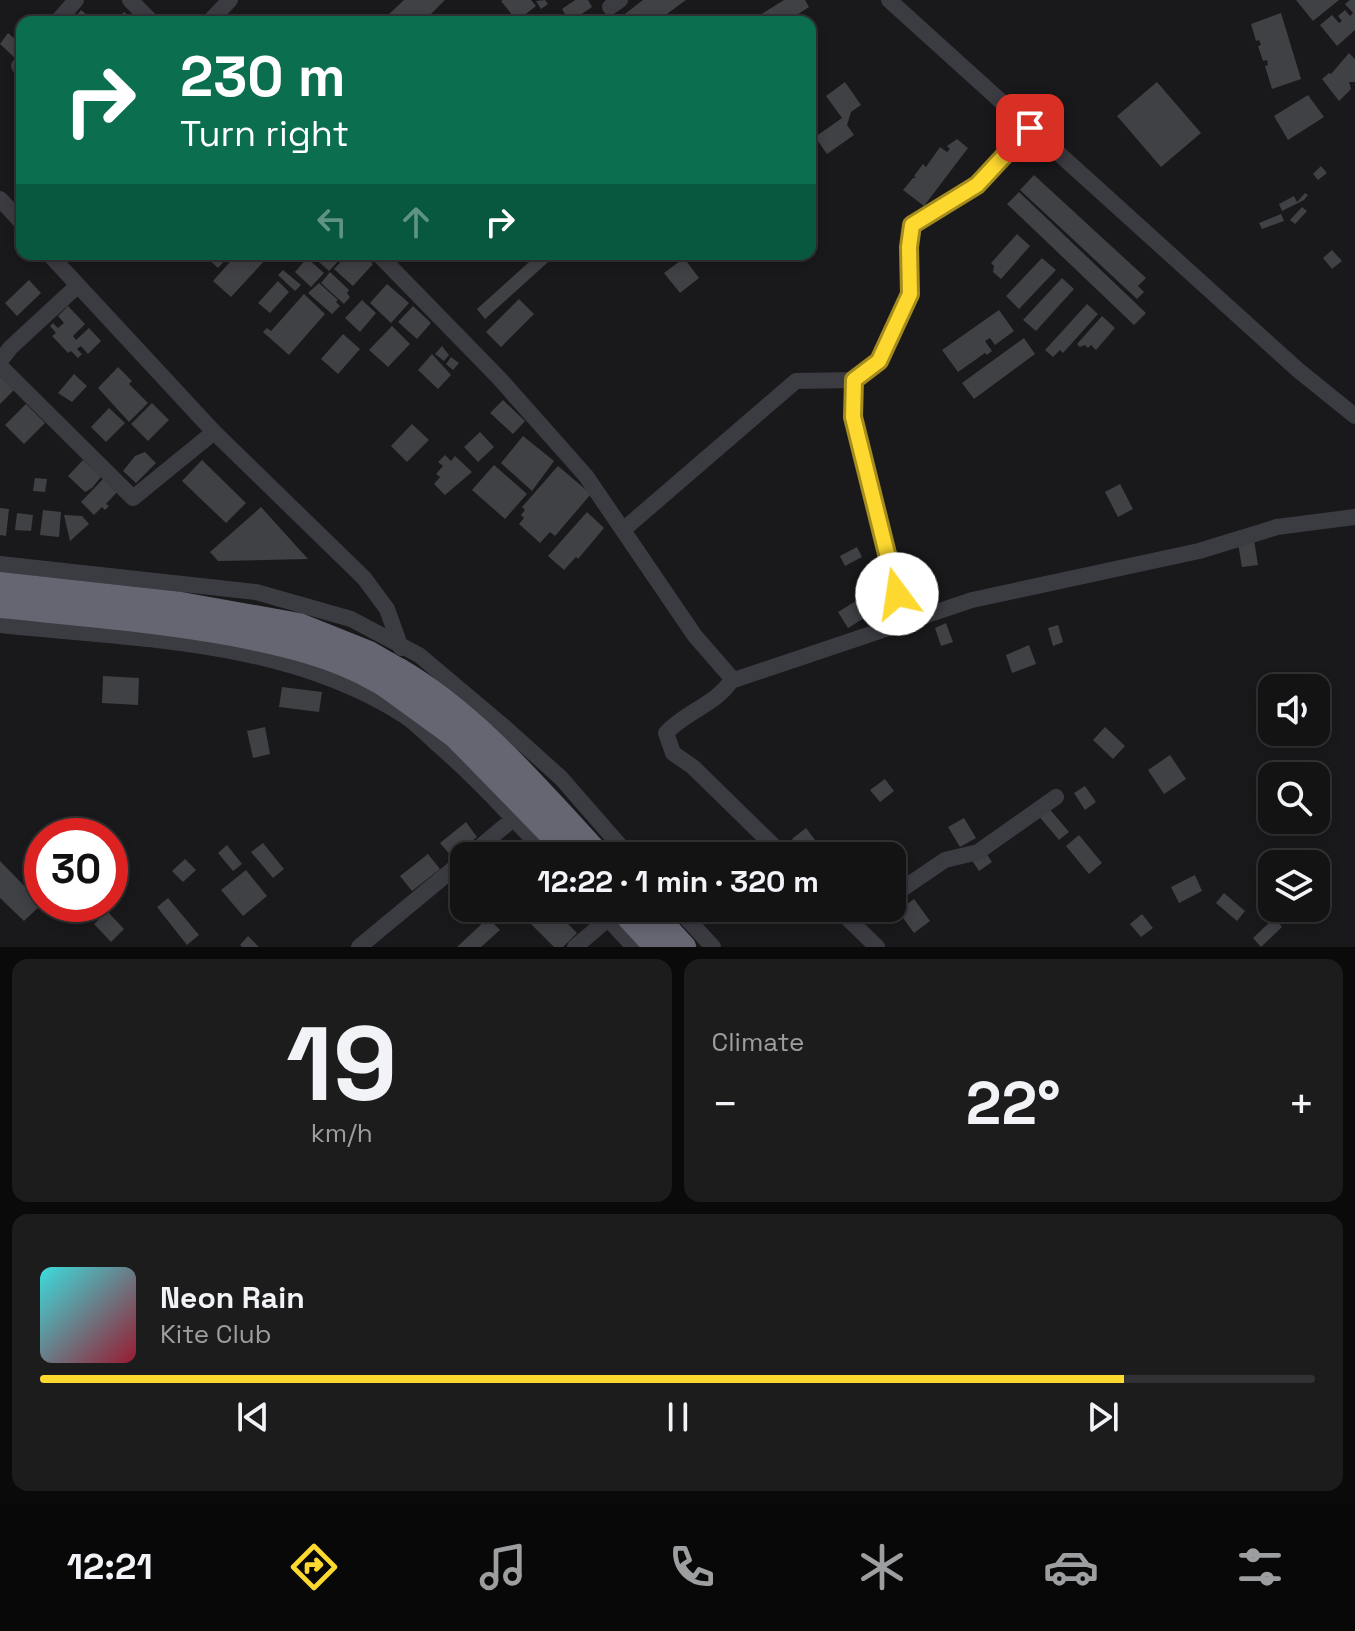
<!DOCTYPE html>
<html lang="en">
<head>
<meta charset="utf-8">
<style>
	body { margin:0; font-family:"Space Grotesk",sans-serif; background:#1c1c1d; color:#f1f3f6; height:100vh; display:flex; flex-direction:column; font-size:30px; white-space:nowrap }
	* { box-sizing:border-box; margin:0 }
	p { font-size:26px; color:#9d9ea0 }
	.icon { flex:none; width:44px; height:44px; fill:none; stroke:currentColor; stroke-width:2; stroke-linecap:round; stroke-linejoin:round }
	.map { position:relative; height:947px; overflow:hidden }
	.drawer { display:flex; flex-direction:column; gap:12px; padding:12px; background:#0a0a0b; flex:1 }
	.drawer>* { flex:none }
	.guide { position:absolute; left:16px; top:16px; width:800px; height:244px; border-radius:16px; box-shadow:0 4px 12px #0003,0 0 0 2px #323234; background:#0b6e4f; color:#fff; overflow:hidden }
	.tools { position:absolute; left:1258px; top:674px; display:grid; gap:16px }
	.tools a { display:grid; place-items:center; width:72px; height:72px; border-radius:16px; background:#131314; box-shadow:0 4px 12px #0003,0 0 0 2px #323234; font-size:40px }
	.speed { position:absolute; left:24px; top:818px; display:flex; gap:16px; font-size:40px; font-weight:700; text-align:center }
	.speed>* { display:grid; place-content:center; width:104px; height:104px; border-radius:50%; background:#131314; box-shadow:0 4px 12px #0003,0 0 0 2px #323234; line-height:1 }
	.speed .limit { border:12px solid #d22; background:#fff; color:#111 }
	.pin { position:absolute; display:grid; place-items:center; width:68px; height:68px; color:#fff; margin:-34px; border-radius:16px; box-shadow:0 4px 12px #0006 }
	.me { position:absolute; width:88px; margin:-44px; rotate:346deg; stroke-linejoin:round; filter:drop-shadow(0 0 6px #0008) }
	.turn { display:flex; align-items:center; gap:28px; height:168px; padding:0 32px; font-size:36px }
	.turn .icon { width:104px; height:104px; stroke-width:2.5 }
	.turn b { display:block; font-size:56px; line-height:68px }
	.lanes { display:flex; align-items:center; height:76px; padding:0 32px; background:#0003; justify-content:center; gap:40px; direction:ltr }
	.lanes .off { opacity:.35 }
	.big { font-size:60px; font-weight:800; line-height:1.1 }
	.drawer .card { flex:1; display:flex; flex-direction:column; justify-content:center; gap:12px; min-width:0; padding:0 28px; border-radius:16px; background:#1c1c1d }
	.drawer .dial { align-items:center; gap:0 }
	.dial b { font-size:104px; line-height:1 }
	.song { display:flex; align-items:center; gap:24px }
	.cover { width:96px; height:96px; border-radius:12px; background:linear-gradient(135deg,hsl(180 70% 55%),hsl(350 70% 35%)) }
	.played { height:8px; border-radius:4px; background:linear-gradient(90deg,#fdd82f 85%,#323234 85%) }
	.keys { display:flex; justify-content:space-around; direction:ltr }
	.heat { display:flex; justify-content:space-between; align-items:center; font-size:44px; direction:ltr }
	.drawer .tiles { flex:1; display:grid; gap:12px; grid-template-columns:1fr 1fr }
	.card:last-child { grid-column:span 2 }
	.trip { position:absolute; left:450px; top:842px; width:456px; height:80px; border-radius:16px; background:#131314; box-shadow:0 4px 12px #0003,0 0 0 2px #323234; font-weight:800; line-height:80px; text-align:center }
	.dock { display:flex; height:128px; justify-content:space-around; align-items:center; background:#080808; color:#9d9ea0 }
	.dock .icon { width:56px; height:56px }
	.dock .selected { color:#fdd82f }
	.dock b { font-size:36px; color:#f1f3f6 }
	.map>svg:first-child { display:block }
	.building { fill:#404145 }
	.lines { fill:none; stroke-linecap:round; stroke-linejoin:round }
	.minor { stroke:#3b3b42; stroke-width:16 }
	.highway { stroke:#656672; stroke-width:24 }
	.highway-bridge { stroke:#656672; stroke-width:24 }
	.route-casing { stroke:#a48c1f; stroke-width:20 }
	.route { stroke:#fdd82f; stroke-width:14 }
</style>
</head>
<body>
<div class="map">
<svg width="1355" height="947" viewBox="0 0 1355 947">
	<rect width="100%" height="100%" fill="#19191b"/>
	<!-- building -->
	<path class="building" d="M404,0h41l-22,22h-36l-3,-3z
		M503,0h28l5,6 -19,15 -16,-20z
		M545,0l3,4 -7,5 -5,-8z
		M575,0h13l4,7 -22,15 -8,-13z
		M643,0h43l-30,22h-32l-3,-5z
		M784,0h21l4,7 -23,15h-37z
		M1296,0h43l-26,21z
		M1350,0h5v30l-18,16 -17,-21 12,-10 7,8 3,-2 -4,-5 7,-6 5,6 3,-3 -8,-9z
		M81,10l14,12 -22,-2z
		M124,12l12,10h-21z
		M1281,13l20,66 -29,10 -7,-23 3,-1 -1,-5 -4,1 -5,-15 3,-1 -2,-5 -3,1 -5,-17z
		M8,33l14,12v7l-6,7 -16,-15z
		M1349,53l6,6v23h-6l2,7 -12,12 -17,-22 7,-6 2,1z
		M845,82l16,23 -10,7 -4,13 7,10 -27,19 -12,-17 27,-19 -16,-22z
		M1157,82l44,51 -40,34 -44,-51z
		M1308,95l16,22 -36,23 -14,-24z
		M957,139l11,9 -44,58 -21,-16 10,-12h3l-2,-2 9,-12 3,3 14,-20 7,5 3,-3 -3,-3z
		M1321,166l6,7 -9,7 -5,-6z
		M1034,175l112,103 -8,8 6,6 -7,7 -117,-109z
		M1019,192l127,121 -12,12 -127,-121z
		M1305,193l3,2 -4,5 -22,11 -3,-7 15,-8 3,6z
		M1302,207l5,4 -12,13 -5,-4z
		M1281,214l3,7 -22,8 -3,-6z
		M1017,234l13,12 -29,33 -8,-7 1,-6 -3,-3z
		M1332,250l10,11 -10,8 -9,-11z
		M203,254h28l-13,14z
		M237,254h26l4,4 -36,39 -18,-16z
		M310,254h35l-16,17z
		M348,254h14l11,10 -20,22 -19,-17z
		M538,254h19l-72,65 -8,-10z
		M307,258l17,15 -13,14 -16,-15z
		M684,258l15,20 -19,15 -16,-20z
		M1042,258l14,12 -37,39 -13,-13z
		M283,270l18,15 -6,6 -17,-16z
		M330,272l19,18 -2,3 3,4 -6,7 -23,-21z
		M1062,278l12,11 -38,42 -13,-11z
		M29,280l12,13 -24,23 -12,-13z
		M278,281l11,11 -19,21 -12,-10z
		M319,283l19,17 -2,2 4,4 -8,8 -24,-21z
		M387,284l22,19 -18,20 -21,-20z
		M304,294l21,20 -36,41 -26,-23 4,-4 4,3z
		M519,299l15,15 -33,33 -15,-15z
		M362,300l14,13 -16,19 -15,-14z
		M1087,304l11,10 -35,39 -3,-3 -7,7 -8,-7z
		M68,306l17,18 -12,12 3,4 13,-12 12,13 -13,13 -7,-8 -4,3 5,5 -4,4 -7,-7 -3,2 -16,-17 4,-3 -6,-7 3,-3 5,5 6,-5 -6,-7z
		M413,306l18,17 -14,16 -19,-17z
		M999,310l15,21 -19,14 -5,-7 -5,3 7,10 -5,4 -2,-2 -27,19 -16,-22z
		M1102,316l13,12 -19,22 -5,-5 -3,3 -3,-3 -5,2 -3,-3z
		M392,326l18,18 -22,23 -19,-17z
		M343,334l17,15 -22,25 -17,-15z
		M1024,338l11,16 -61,45 -12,-16z
		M442,346l7,9 -5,6 -9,-7z
		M432,354l19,21 -13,14 -20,-19z
		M451,357l8,6 -6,7 -7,-6z
		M118,367l14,14 -3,3 19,19 -19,19 -31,-34z
		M74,374l13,12 -15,16 -14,-9z
		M4,375l13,12 -17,17v-26z
		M503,400l22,21 -12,13 -23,-21z
		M152,403l17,17 -21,21 -17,-17z
		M26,404l19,19 -21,21 -19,-19z
		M109,408l16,15 -19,19 -15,-15z
		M412,424l17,16 -22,22 -16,-16z
		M480,432l14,15 -16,15 -14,-15z
		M523,436l31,25 -22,30 -31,-28z
		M145,452l11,11 -20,20 -13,-12 12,-15z
		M445,455l6,6 4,-5 17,16 -27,23 -11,-11 6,-7 -4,-3 7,-8 -5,-4z
		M83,460l18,17 -9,11 -7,4 -17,-16z
		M202,460l44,43 -20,20 -44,-42z
		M494,465l33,29 -22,25 -33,-29z
		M558,466l33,28 -36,42 -5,-4 -10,11 -21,-19 5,-6 -3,-3 4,-5 -3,-3z
		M35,478l12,1 -2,13 -12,-1z
		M103,479l14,13 -11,12 3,2 -4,4 -3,-3 -8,8 -13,-13z
		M1120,484l13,25 -15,8 -13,-25z
		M261,507l47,52 -90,2 -8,-9z
		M0,508l9,1 -3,27 -6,-1z
		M43,510l18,2 -2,25 -19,-2z
		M587,512l17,16 -26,31 -2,-2 -12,13 -16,-14z
		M17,513l16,2 -2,16 -16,-1z
		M64,515l18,1 7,8 -19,17z
		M1254,540l4,25 -16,2 -4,-24z
		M857,547l5,10 -17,9 -5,-10z
		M864,596l10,16 -26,16 -10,-16z
		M946,623l7,19 -12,4 -6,-18z
		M1058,625l5,17 -10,4 -5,-18z
		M1029,645l7,19 -24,9 -6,-18z
		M103,676l36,2 -1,27 -36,-2z
		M282,687l40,5 -3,20 -40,-5z
		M265,727l5,27 -17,4 -6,-27z
		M1105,727l20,19 -12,13 -20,-19z
		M1170,755l16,24 -22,15 -16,-24z
		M885,779l9,12 -14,11 -10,-12z
		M1085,786l11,16 -11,8 -11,-17z
		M1047,806l22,26 -10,8 -22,-26z
		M964,818l12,20 -16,9 -12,-20z
		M466,822l11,15 -25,20 -12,-14z
		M806,828l9,12 -11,8 -3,-4 -4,2 -5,-7z
		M1079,835l23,28 -13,11 -23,-28z
		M263,843l21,26 -11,9 -22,-26z
		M227,845l15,19 -9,7 -15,-18z
		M984,850l8,12 -13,9 -8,-12z
		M428,854l12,15 -28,22 -12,-15z
		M185,859l11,11 -13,12 -11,-11z
		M0,861l42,43 -18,17 -24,-23z
		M246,870l21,26 -24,20 -22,-26z
		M1195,875l7,16 -23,12 -8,-16z
		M1224,893l21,18 -8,10 -21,-18z
		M168,898l31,37 -12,10 -30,-38z
		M914,899l16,22 -16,12 -16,-22z
		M543,908h9l25,25 -14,14h-9l-25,-25z
		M107,911l17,18 -13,13 -17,-18z
		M1142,914l11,14 -12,9 -11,-13z
		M488,918l12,12 -19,17h-24z
		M1274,918l8,9 -21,20 -8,-9z
		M248,936l11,11h-17l-2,-2z"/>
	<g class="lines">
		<!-- minor -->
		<path class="minor" d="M130,0l22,22
			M889,0l409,370 57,46
			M610,7l10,-7
			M57,22l19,-22
			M209,22l21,-22
			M19,66l3,-3
			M0,199l22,24
			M49,254l165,178 150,146 23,31 14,39
			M378,254l121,124 87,98 109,160 34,39 2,6c-16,24 -46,31 -65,52l7,20 20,14 91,89
			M0,361l11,-14 66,-61
			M0,366l133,132 81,-66
			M854,380l-1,37 51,206
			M623,530l173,-149 58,-1 25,-19 31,-67 -1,-47 3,-22 65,-40 53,-57
			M0,564l256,28 95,27 68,36 82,69 60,54 68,78
			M0,625c138,15 285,14 405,91 12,8 22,19 32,28 40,34 75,74 112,112
			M731,681l241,-81 227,-49 78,-24 78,-10
			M469,856l44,-37
			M892,896l53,-36 33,-8 78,-55
			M598,908l36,39
			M677,908l36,39
			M837,908l40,39
			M853,923l22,-15
			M359,947l105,-87
			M575,947l33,-28"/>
		<!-- highway -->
		<path class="highway" d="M0,584l181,20 118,21 70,28 19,11
			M0,606c78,8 155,14 232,28 51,10 101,21 146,47
			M399,670c76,44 142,122 201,186
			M389,688l66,48 117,120
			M620,908l36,39
			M648,908l36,39"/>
		<!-- highway-bridge -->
		<path class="highway-bridge" d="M388,664l11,6
			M378,681l11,7"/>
	</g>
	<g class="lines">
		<!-- route casing -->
		<g class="route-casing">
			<path id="route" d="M897,594l-44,-177 1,-37 25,-19 31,-67 -1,-47 3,-22 65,-40 53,-57"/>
		</g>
		<!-- route -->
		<use href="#route" class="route"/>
	</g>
</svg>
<div class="tools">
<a><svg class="icon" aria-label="sound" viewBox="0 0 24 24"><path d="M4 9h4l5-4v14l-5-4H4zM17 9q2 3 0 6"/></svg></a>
<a><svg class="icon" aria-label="search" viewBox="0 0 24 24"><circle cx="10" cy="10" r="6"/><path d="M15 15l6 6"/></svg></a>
<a><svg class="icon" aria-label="layers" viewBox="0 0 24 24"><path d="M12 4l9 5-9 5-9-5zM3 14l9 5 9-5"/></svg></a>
</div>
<div class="speed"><div class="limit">30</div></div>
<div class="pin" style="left:1030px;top:128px;background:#d93025"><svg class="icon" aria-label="arrive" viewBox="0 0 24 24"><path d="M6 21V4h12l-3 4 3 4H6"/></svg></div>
<svg class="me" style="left:897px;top:594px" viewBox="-20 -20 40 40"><circle r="19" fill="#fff"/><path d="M0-13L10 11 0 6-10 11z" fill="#fdd82f"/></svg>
<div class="trip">12:22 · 1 min · 320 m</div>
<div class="guide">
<div class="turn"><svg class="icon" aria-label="right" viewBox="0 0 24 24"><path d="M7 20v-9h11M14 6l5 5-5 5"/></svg><div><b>230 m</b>Turn right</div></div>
<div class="lanes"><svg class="icon off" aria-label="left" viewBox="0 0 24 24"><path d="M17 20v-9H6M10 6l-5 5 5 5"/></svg><svg class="icon off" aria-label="ahead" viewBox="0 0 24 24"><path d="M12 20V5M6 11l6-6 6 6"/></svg><svg class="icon" aria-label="right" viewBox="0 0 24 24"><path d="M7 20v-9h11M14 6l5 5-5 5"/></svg></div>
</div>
</div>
<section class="drawer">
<div class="tiles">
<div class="card dial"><b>19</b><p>km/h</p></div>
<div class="card"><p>Climate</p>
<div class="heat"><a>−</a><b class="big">22°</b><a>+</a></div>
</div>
<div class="card">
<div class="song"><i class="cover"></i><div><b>Neon Rain</b><p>Kite Club</p></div></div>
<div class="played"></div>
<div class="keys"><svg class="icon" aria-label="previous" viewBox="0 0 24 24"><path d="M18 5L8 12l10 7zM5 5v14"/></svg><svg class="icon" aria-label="pause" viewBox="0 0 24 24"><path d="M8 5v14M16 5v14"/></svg><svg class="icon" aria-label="next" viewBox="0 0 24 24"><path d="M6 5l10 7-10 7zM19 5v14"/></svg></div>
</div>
</div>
</section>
<nav class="dock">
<b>12:21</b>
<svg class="icon selected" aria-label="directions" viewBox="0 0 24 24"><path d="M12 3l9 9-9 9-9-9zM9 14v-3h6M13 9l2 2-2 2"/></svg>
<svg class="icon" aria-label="music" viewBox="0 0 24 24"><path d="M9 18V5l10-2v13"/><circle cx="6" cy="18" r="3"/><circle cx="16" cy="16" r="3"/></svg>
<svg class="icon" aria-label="phone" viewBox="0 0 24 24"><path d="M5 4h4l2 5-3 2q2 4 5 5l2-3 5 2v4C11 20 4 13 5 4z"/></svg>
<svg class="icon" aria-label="climate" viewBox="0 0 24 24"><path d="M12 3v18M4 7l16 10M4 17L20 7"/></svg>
<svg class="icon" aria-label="car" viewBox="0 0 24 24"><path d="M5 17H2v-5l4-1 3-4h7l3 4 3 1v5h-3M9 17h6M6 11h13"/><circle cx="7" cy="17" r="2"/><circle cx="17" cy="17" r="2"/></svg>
<svg class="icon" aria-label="filters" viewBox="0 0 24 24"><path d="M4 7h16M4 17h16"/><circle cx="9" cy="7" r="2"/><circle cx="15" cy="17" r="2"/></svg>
</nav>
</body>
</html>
